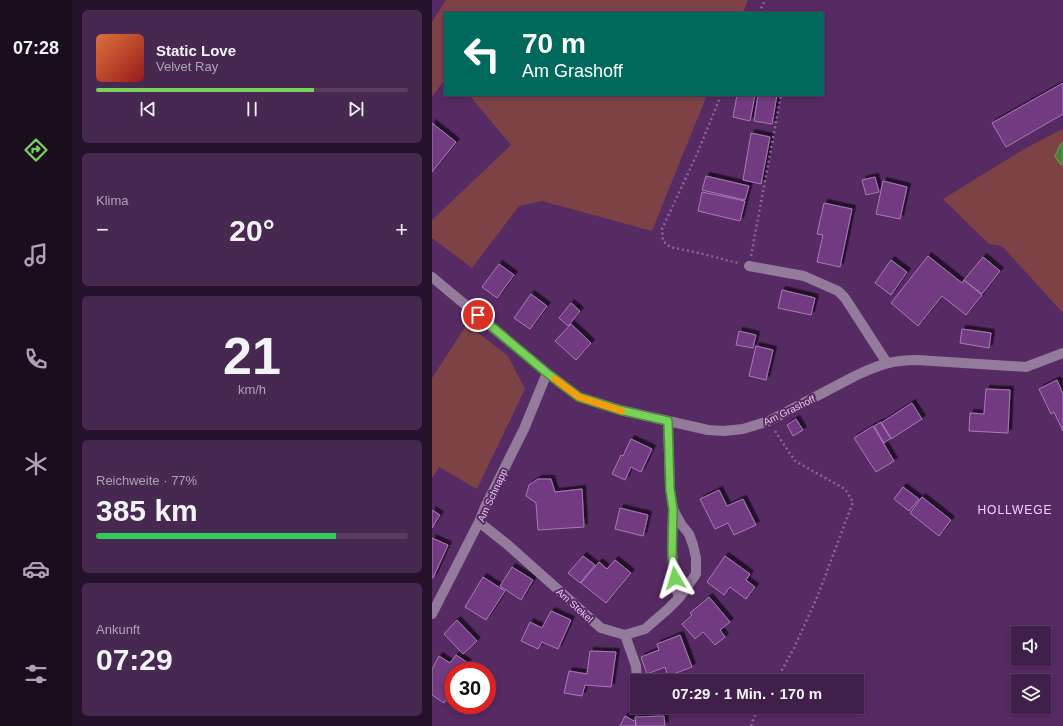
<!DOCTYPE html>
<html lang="de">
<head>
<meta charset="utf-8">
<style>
	body { margin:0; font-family:Arial,sans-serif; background:#472851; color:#f1f3f6; height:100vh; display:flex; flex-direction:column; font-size:15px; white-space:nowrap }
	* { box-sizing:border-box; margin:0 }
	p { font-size:13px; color:#aea3b5 }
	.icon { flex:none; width:22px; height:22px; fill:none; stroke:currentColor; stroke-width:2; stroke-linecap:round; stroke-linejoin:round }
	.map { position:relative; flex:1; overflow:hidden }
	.details { display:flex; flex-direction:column; gap:10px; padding:10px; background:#231229; width:360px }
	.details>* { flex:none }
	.guide { position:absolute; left:12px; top:12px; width:380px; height:84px; border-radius:0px; box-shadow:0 2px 6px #0003,0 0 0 1px #593e62; background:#00695c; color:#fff; overflow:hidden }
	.controls { position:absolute; left:579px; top:626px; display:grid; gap:8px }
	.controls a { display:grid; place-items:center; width:40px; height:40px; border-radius:0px; background:#40204a; box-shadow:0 2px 6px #0003,0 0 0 1px #593e62; font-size:20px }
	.speed { position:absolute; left:12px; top:662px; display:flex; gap:8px; font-size:20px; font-weight:700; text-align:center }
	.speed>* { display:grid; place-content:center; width:52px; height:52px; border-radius:50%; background:#40204a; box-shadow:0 2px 6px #0003,0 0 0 1px #593e62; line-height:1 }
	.speed .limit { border:6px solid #d22; background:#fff; color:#111 }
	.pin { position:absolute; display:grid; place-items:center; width:34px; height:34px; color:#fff; margin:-17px; border:2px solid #fff; border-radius:50%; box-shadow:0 1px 4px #0007 }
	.me { position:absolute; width:44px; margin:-22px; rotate:353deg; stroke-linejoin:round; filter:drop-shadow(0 0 3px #0008) }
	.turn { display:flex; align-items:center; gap:14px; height:84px; padding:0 12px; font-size:18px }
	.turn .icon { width:52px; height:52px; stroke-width:2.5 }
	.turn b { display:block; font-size:28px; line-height:34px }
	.big { font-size:30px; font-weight:700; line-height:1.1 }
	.details .card { flex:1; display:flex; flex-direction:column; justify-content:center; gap:6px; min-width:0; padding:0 14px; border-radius:6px; background:#472851 }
	.details .dial { align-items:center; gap:0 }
	.dial b { font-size:52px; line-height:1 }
	.song { display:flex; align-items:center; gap:12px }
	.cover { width:48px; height:48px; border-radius:6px; background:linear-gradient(135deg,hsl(20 70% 55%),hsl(0 70% 35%)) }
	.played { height:4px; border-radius:2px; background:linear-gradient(90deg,#77d259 70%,#593e62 70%) }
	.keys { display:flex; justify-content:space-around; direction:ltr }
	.heat { display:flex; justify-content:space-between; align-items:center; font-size:22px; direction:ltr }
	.charge { height:6px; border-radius:3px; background:linear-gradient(90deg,#34c759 77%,#593e62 0) }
	.trip { position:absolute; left:198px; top:674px; width:234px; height:40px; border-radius:0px; background:#40204a; box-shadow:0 2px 6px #0003,0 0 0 1px #593e62; font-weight:700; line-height:40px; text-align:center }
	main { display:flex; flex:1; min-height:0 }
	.tabs { display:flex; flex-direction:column; width:72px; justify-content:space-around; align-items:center; background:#1a0d1e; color:#aea3b5 }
	.tabs .icon { width:28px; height:28px }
	.tabs .current { color:#77d259 }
	.tabs b { font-size:18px; color:#f1f3f6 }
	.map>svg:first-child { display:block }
	.green { fill:#7d4245 }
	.water { fill:#498236; stroke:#78986c }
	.building { fill:#723b81; stroke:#aa79b8; filter:url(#shadow) }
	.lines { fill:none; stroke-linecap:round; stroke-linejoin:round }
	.path { stroke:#8b6696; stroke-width:2.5; stroke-dasharray:2 3; stroke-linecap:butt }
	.minor { stroke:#947b9b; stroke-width:10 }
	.route-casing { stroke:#4d883a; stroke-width:10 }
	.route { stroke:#77d259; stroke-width:7 }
	.slow { stroke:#f59e0b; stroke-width:7 }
	.labels { text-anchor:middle; stroke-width:4; stroke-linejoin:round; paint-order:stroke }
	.street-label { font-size:10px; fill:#e4caeb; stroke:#562a63 }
	.quarter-label { font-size:12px; letter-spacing:1px; fill:#f3d4fc; stroke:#562a63 }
</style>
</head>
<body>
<main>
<nav class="tabs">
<b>07:28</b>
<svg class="icon current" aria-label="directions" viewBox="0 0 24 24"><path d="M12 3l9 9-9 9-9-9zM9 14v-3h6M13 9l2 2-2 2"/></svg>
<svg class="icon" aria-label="music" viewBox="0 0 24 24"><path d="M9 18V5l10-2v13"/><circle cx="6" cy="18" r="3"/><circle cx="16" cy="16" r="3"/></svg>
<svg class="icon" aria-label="phone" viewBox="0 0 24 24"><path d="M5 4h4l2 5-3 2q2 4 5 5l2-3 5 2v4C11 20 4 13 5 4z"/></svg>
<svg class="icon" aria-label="climate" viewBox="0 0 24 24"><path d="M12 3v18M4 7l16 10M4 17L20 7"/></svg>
<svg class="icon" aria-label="car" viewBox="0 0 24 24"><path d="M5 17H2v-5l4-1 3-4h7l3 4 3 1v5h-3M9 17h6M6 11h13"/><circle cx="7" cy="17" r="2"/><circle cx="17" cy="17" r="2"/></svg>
<svg class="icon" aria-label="filters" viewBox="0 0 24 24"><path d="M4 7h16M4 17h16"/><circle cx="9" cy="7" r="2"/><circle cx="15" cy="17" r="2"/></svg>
</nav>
<section class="details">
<div class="card">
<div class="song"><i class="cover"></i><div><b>Static Love</b><p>Velvet Ray</p></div></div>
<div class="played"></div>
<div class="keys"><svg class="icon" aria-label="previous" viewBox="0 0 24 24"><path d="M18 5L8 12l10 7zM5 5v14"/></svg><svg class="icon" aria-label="pause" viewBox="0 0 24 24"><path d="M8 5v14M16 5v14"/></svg><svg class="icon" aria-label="next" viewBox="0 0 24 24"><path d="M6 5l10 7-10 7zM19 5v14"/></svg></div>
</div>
<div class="card"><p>Klima</p>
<div class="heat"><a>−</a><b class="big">20°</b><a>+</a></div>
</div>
<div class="card dial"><b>21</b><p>km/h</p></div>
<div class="card"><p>Reichweite · 77%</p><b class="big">385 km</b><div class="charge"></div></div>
<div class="card"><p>Ankunft</p><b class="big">07:29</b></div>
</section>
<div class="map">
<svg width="631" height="726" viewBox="0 0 631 726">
	<defs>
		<filter id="shadow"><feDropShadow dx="3.5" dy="-3.5" stdDeviation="0" flood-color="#0009"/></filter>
	</defs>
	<rect width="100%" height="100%" fill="#562a63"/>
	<!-- green -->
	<path class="green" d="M14,0h302l-5,13h-298v66l-13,18v-75z
		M37,95h238l-55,136 -110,-30 -23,5 -47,62 -40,-30v-18l79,-75z
		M631,129v13l-3,3v18l3,2v148l-61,-67 -13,-2 -46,-45 81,-50z
		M35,324l41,32 17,33 -48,100 -38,-22 -7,11v-100z"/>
	<!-- water -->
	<path class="water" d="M631,142v23l-3,-1 -5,-8 5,-11z"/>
	<!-- building -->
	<path class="building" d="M631,83v31l-57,33 -14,-24z
		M305,95h18l-5,26 -17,-4z
		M326,95h19l-5,29 -18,-3z
		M0,123l24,19 -24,30z
		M319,133l19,4 -9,47 -18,-4z
		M274,176l43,10 -4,14 -43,-10z
		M443,177l4,15 -13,3 -4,-15z
		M451,181l24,6 -7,32 -24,-5z
		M270,192l43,9 -5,20 -42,-10z
		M392,203l28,6 -12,58 -23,-5 6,-27 -6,-1z
		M496,256l34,27 2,-3 18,15 -16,20 -24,-19 -24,30 -27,-23z
		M551,257l17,14 -18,23 -18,-14z
		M459,260l16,12 -16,23 -16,-12z
		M67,264l15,11 -17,23 -15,-11z
		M350,290l33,8 -4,17 -33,-7z
		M99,294l16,12 -17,23 -16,-11z
		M139,303l9,8 -12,15 -9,-8z
		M139,324l20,19 -15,17 -21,-19z
		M530,329l29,4 -2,15 -29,-5z
		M307,331l17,4 -3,13 -17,-3z
		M324,346l17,4 -7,30 -17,-4z
		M625,380l6,14v37l-9,-19 -3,2 -12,-25z
		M554,389l24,1 -2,43 -39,-2 1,-18 14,1z
		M480,403l10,16 -31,20 -10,-16z
		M364,419l7,11 -10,6 -6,-11z
		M449,422l10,16 -7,5 -10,-17z
		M441,426l21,35 -18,11 -22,-34z
		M199,439l21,10 -11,23 -10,-5 -6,13 -13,-6 9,-19 2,1z
		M106,479h13l4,13 27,-3 2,38 -46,3 -2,-27 -10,-7 3,-11z
		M471,487l16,12 -10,12 -15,-12z
		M287,490l8,16 16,-7 13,26 -22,10 -6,-12 -13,6 -15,-30z
		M490,497l29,23 -12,16 -29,-23z
		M188,508l28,7 -5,21 -28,-7z
		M0,510l8,5 -8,13z
		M0,538l16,7 -15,33h-1z
		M151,556l12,9 -15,18 -12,-10z
		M293,556l25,18 -4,6 9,7 -9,12 -16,-12 -6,8 -17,-13z
		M183,560l16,13 -25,30 -25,-20 18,-21 8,7z
		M80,567l21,13 -12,20 -21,-14z
		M51,577l22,14 -19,29 -21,-13z
		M277,597l21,25 -10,8 5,7 -10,8 -12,-13 -8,7 -13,-15 10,-9 -2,-2z
		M119,611l20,9 -13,29 -16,-7 -4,7 -17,-8 9,-19 12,6z
		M25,620l20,21 -14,13 -19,-20z
		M248,635l12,32 -24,9 -3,-9 -18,7 -6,-17 18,-7 -2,-6z
		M158,651l26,1 -5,35 -26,-2 -3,11 -18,-3 5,-22 18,3z
		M24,655l12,8 -5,8h-10v17l-9,15 -12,-8v-26l7,-13 11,7z
		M193,716l11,6v4h-16z
		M232,716l1,10h-29l-1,-9z"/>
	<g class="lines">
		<!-- path -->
		<path class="path" d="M327,13l6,-13
			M289,95l-24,59 -35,75 1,12 7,6 29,6 39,10
			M319,256l30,-161
			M343,431l20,30 50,28 8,13 -35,93 -24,53 -18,33
			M319,726l3,-9 6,-10"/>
		<!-- minor -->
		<path class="minor" d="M317,266l55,10 34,15 7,7 42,65
			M0,277l115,96 32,24 41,13 88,20 16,1 19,-2 26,-8 86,-45c23,-11 37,-16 62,-16l109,7 37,-14
			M241,509c-1,29 -3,61 6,89
			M47,522l29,23 93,83 24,7 20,-6 23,-20 11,-11 17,-24v-16l-3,-13 -4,-11 -8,-10 -8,-15 -3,-20 -2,-68
			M0,614l47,-92 6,-15 39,-78 23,-56
			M193,635l11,31 1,12 -1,7v24"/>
	</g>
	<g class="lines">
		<!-- route casing -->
		<g class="route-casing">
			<path id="route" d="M46,315l69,58 32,24 41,13 48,11 2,68 3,20 -1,46 3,23"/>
		</g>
		<!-- route -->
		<use href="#route" class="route"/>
		<!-- slow -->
		<path class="slow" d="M123,379l24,18 43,14"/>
	</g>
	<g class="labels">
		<!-- street labels -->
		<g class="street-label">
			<text transform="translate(357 410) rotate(-26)" y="4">Am Grashoff</text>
			<text transform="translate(60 495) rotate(-65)" y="4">Am Schnapp</text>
			<text transform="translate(143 605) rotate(42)" y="4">Am Stekel</text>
		</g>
		<!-- quarter labels -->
		<g class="quarter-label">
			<text x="583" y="514">HOLLWEGE</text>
		</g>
	</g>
</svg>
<div class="controls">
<a><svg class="icon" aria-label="sound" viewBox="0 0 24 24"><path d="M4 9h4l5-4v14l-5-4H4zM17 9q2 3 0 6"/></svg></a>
<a><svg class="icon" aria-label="layers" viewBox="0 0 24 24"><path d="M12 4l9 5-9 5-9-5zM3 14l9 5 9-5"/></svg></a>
</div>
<div class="speed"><div class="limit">30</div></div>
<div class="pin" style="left:46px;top:315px;background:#d93025"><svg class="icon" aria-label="arrive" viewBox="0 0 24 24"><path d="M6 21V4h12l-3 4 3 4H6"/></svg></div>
<svg class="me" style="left:243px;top:578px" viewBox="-20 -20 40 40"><path d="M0-17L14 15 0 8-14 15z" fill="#77d259" stroke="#fff" stroke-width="4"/></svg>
<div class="trip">07:29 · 1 Min. · 170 m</div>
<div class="guide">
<div class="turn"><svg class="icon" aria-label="left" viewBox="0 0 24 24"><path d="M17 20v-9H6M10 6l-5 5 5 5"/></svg><div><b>70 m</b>Am Grashoff</div></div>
</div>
</div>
</main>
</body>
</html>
